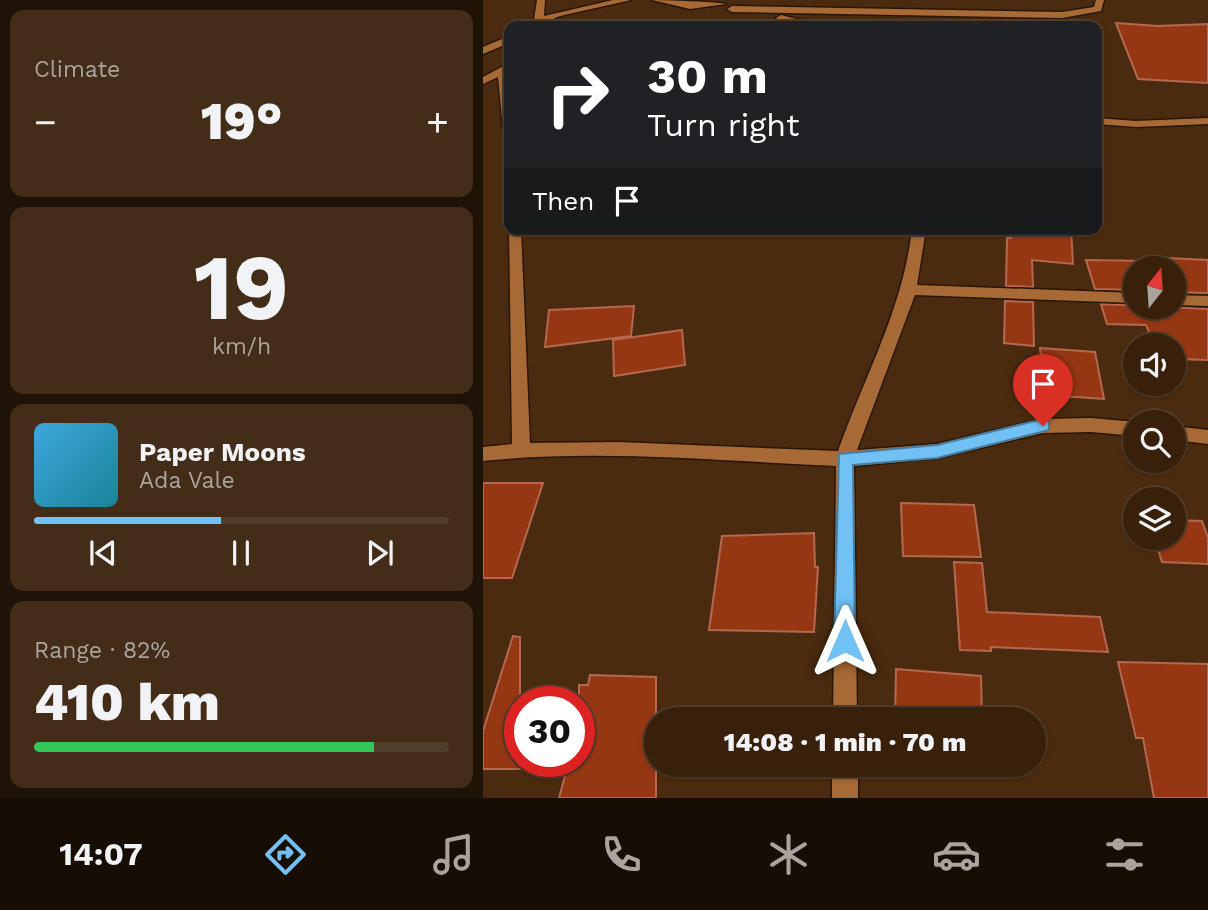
<!DOCTYPE html>
<html lang="en">
<head>
<meta charset="utf-8">
<style>
	body { margin:0; font-family:"Work Sans",sans-serif; background:#432d19; color:#f1f3f6; height:100vh; display:flex; flex-direction:column; font-size:26px; white-space:nowrap }
	* { box-sizing:border-box; margin:0 }
	p { font-size:23px; color:#aba39d }
	.icon { flex:none; width:38px; height:38px; fill:none; stroke:currentColor; stroke-width:2; stroke-linecap:round; stroke-linejoin:round }
	.map { position:relative; flex:1; overflow:hidden }
	.details { display:flex; flex-direction:column; gap:10px; padding:10px; background:#1f1206; width:483px }
	.details>* { flex:none }
	.guide { position:absolute; left:21px; top:21px; width:598px; height:214px; border-radius:14px; box-shadow:0 2px 5px #0004,0 0 0 2px #523e2c; background:#202124; color:#fff; overflow:hidden }
	.needle { width:46px; rotate:17deg }
	.buttons { position:absolute; left:640px; top:256px; display:grid; gap:14px }
	.buttons a { display:grid; place-items:center; width:63px; height:63px; border-radius:50%; background:#38200b; box-shadow:0 2px 5px #0004,0 0 0 2px #523e2c; font-size:35px }
	.speed { position:absolute; left:21px; top:686px; display:flex; gap:14px; font-size:35px; font-weight:700; text-align:center }
	.speed>* { display:grid; place-content:center; width:91px; height:91px; border-radius:50%; background:#38200b; box-shadow:0 2px 5px #0004,0 0 0 2px #523e2c; line-height:1 }
	.speed .limit { border:10px solid #d22; background:#fff; color:#111 }
	.pin { position:absolute; display:grid; place-items:center; width:60px; height:60px; color:#fff; margin:-72px -30px; border-radius:50% 50% 50% 0; rotate:-45deg; box-shadow:0 0 7px #0007 }
	.pin .icon { rotate:45deg }
	.me { position:absolute; width:77px; margin:-38px; rotate:0deg; stroke-linejoin:round; filter:drop-shadow(0 0 5px #0008) }
	.turn { display:flex; align-items:center; gap:24px; height:147px; padding:0 28px; font-size:32px }
	.turn .icon { width:91px; height:91px; stroke-width:2.5 }
	.turn b { display:block; font-size:49px; line-height:60px }
	.then { display:flex; align-items:center; height:66px; padding:0 28px; background:#0003; gap:14px; font-size:26px }
	.big { font-size:52px; font-weight:800; line-height:1.1 }
	.details .widget { flex:1; display:flex; flex-direction:column; justify-content:center; gap:10px; min-width:0; padding:0 24px; border-radius:14px; background:#432d19 }
	.details .dial { align-items:center; gap:0 }
	.dial b { font-size:91px; line-height:1 }
	.song { display:flex; align-items:center; gap:21px }
	.cover { width:84px; height:84px; border-radius:10px; background:linear-gradient(135deg,hsl(200 70% 55%),hsl(190 70% 35%)) }
	.played { height:7px; border-radius:4px; background:linear-gradient(90deg,#71c1f5 45%,#523e2c 45%) }
	.keys { display:flex; justify-content:space-around; direction:ltr }
	.heat { display:flex; justify-content:space-between; align-items:center; font-size:38px; direction:ltr }
	.charge { height:10px; border-radius:5px; background:linear-gradient(90deg,#34c759 82%,#523e2c 0) }
	.trip { position:absolute; left:161px; top:707px; width:402px; height:70px; border-radius:35px; background:#38200b; box-shadow:0 2px 5px #0004,0 0 0 2px #523e2c; font-weight:800; line-height:70px; text-align:center }
	.tab-bar { display:flex; height:112px; justify-content:space-around; align-items:center; background:#160d04; color:#aba39d }
	.tab-bar .icon { width:49px; height:49px }
	.tab-bar .selected { color:#71c1f5 }
	.tab-bar b { font-size:32px; color:#f1f3f6 }
	main { display:flex; flex:1; min-height:0 }
	.map>svg:first-child { display:block }
	.building { fill:#963714; stroke:#b46850; stroke-width:2 }
	.lines { fill:none; stroke-linecap:round; stroke-linejoin:round }
	.minor-casing { stroke:#2a1606; stroke-width:3 }
	.minor { fill:#a76935; fill-rule:evenodd }
	.route { fill:#71c1f5; stroke:#497d9f; stroke-width:2 }
</style>
</head>
<body>
<main>
<section class="details">
<div class="widget"><p>Climate</p>
<div class="heat"><a>−</a><b class="big">19°</b><a>+</a></div>
</div>
<div class="widget dial"><b>19</b><p>km/h</p></div>
<div class="widget">
<div class="song"><i class="cover"></i><div><b>Paper Moons</b><p>Ada Vale</p></div></div>
<div class="played"></div>
<div class="keys"><svg class="icon" aria-label="previous" viewBox="0 0 24 24"><path d="M18 5L8 12l10 7zM5 5v14"/></svg><svg class="icon" aria-label="pause" viewBox="0 0 24 24"><path d="M8 5v14M16 5v14"/></svg><svg class="icon" aria-label="next" viewBox="0 0 24 24"><path d="M6 5l10 7-10 7zM19 5v14"/></svg></div>
</div>
<div class="widget"><p>Range · 82%</p><b class="big">410 km</b><div class="charge"></div></div>
</section>
<div class="map">
<svg width="725" height="798" viewBox="0 0 725 798">
	<rect width="100%" height="100%" fill="#4b2b0f"/>
	<!-- building -->
	<path class="building" d="M633,23l42,3 50,-2v59l-70,-4z
		M528,229h60l2,35 -41,-4 1,27 -27,-1 1,-48h4z
		M665,257l60,3v33l-34,-1v-24h-38v22l-41,-1 -9,-29 64,1z
		M522,301l28,1 1,44 -30,-3z
		M618,304l107,5v51l-34,-1v-14h-20l-8,-20 -39,-1z
		M151,306l-3,30 -86,11 4,-37z
		M199,330l3,35 -71,11 -1,-36z
		M557,348l55,4 9,47 -59,-4z
		M0,483h60l-31,95h-29z
		M418,503l73,2 7,52 -78,-1z
		M691,520l28,1 6,17v26l-46,-2 -8,-25h20z
		M331,533l1,34h3l-4,65 -105,-2 13,-94z
		M471,562l28,1 5,49 113,5 8,35 -117,-5v4l-31,-1z
		M30,636l7,1v132h-37v-38z
		M635,662l90,2v134h-54l-11,-60h-7z
		M413,669l85,7 1,43h-87z
		M107,675l66,2v121h-97l10,-37h10v-76h9z"/>
	<g class="lines">
		<!-- minor casing -->
		<g class="minor-casing">
			<path id="minor" d="M54,0h8l-1,16 69,-16h18l-71,16 -24,10h-12l10,-6z
				M169,0c10,0 70,2 74,4l-36,5z
				M613,0h8l-3,11 -39,7 -330,-6 -5,-3 5,-3 330,6 32,-5z
				M298,15l34,9 2,2h-15l-24,-6 -2,-2z
				M26,36v7l-26,11v-7z
				M26,63l-1,8 1,62 -6,-4 -5,-52 -15,7v-7z
				M614,118l39,3 72,-3v6l-72,3 -39,-3z
				M26,226v3h12l9,214 89,-1 219,9c26,-74 65,-142 74,-222h14l-9,56 219,8v10l-221,-8 -58,155 80,-6 106,-25 48,-1 45,4v14l-45,-4 -48,1 -106,25 -83,8 3,253h-24l3,-253c-117,-5 -236,-17 -353,-5v-14l29,-3z
				M691,295l34,1v10l-34,-1z
				M691,426l34,4v14l-34,-4z
				M349,765h26v33h-26z"/>
		</g>
		<!-- minor -->
		<use href="#minor" class="minor"/>
	</g>
	<!-- route -->
	<path class="route" d="M560,419l6,2v9l-112,28 -84,7 2,176 -3,7 -7,3 -8,-3 -3,-7 5,-187 98,-9z"/>
</svg>
<div class="buttons">
<a><svg class="needle" viewBox="-14 -14 28 28"><path d="M0-13l5 13h-10z" fill="#e53935"/><path d="M0 13l5-13h-10z" fill="#aba39d"/></svg></a>
<a><svg class="icon" aria-label="sound" viewBox="0 0 24 24"><path d="M4 9h4l5-4v14l-5-4H4zM17 9q2 3 0 6"/></svg></a>
<a><svg class="icon" aria-label="search" viewBox="0 0 24 24"><circle cx="10" cy="10" r="6"/><path d="M15 15l6 6"/></svg></a>
<a><svg class="icon" aria-label="layers" viewBox="0 0 24 24"><path d="M12 4l9 5-9 5-9-5zM3 14l9 5 9-5"/></svg></a>
</div>
<div class="speed"><div class="limit">30</div></div>
<div class="pin" style="left:560px;top:426px;background:#d93025"><svg class="icon" aria-label="arrive" viewBox="0 0 24 24"><path d="M6 21V4h12l-3 4 3 4H6"/></svg></div>
<svg class="me" style="left:362px;top:641px" viewBox="-20 -20 40 40"><path d="M0-17L14 15 0 8-14 15z" fill="#71c1f5" stroke="#fff" stroke-width="4"/></svg>
<div class="trip">14:08 · 1 min · 70 m</div>
<div class="guide">
<div class="turn"><svg class="icon" aria-label="right" viewBox="0 0 24 24"><path d="M7 20v-9h11M14 6l5 5-5 5"/></svg><div><b>30 m</b>Turn right</div></div>
<div class="then">Then<svg class="icon" aria-label="arrive" viewBox="0 0 24 24"><path d="M6 21V4h12l-3 4 3 4H6"/></svg></div>
</div>
</div>
</main>
<nav class="tab-bar">
<b>14:07</b>
<svg class="icon selected" aria-label="directions" viewBox="0 0 24 24"><path d="M12 3l9 9-9 9-9-9zM9 14v-3h6M13 9l2 2-2 2"/></svg>
<svg class="icon" aria-label="music" viewBox="0 0 24 24"><path d="M9 18V5l10-2v13"/><circle cx="6" cy="18" r="3"/><circle cx="16" cy="16" r="3"/></svg>
<svg class="icon" aria-label="phone" viewBox="0 0 24 24"><path d="M5 4h4l2 5-3 2q2 4 5 5l2-3 5 2v4C11 20 4 13 5 4z"/></svg>
<svg class="icon" aria-label="climate" viewBox="0 0 24 24"><path d="M12 3v18M4 7l16 10M4 17L20 7"/></svg>
<svg class="icon" aria-label="car" viewBox="0 0 24 24"><path d="M5 17H2v-5l4-1 3-4h7l3 4 3 1v5h-3M9 17h6M6 11h13"/><circle cx="7" cy="17" r="2"/><circle cx="17" cy="17" r="2"/></svg>
<svg class="icon" aria-label="filters" viewBox="0 0 24 24"><path d="M4 7h16M4 17h16"/><circle cx="9" cy="7" r="2"/><circle cx="15" cy="17" r="2"/></svg>
</nav>
</body>
</html>
